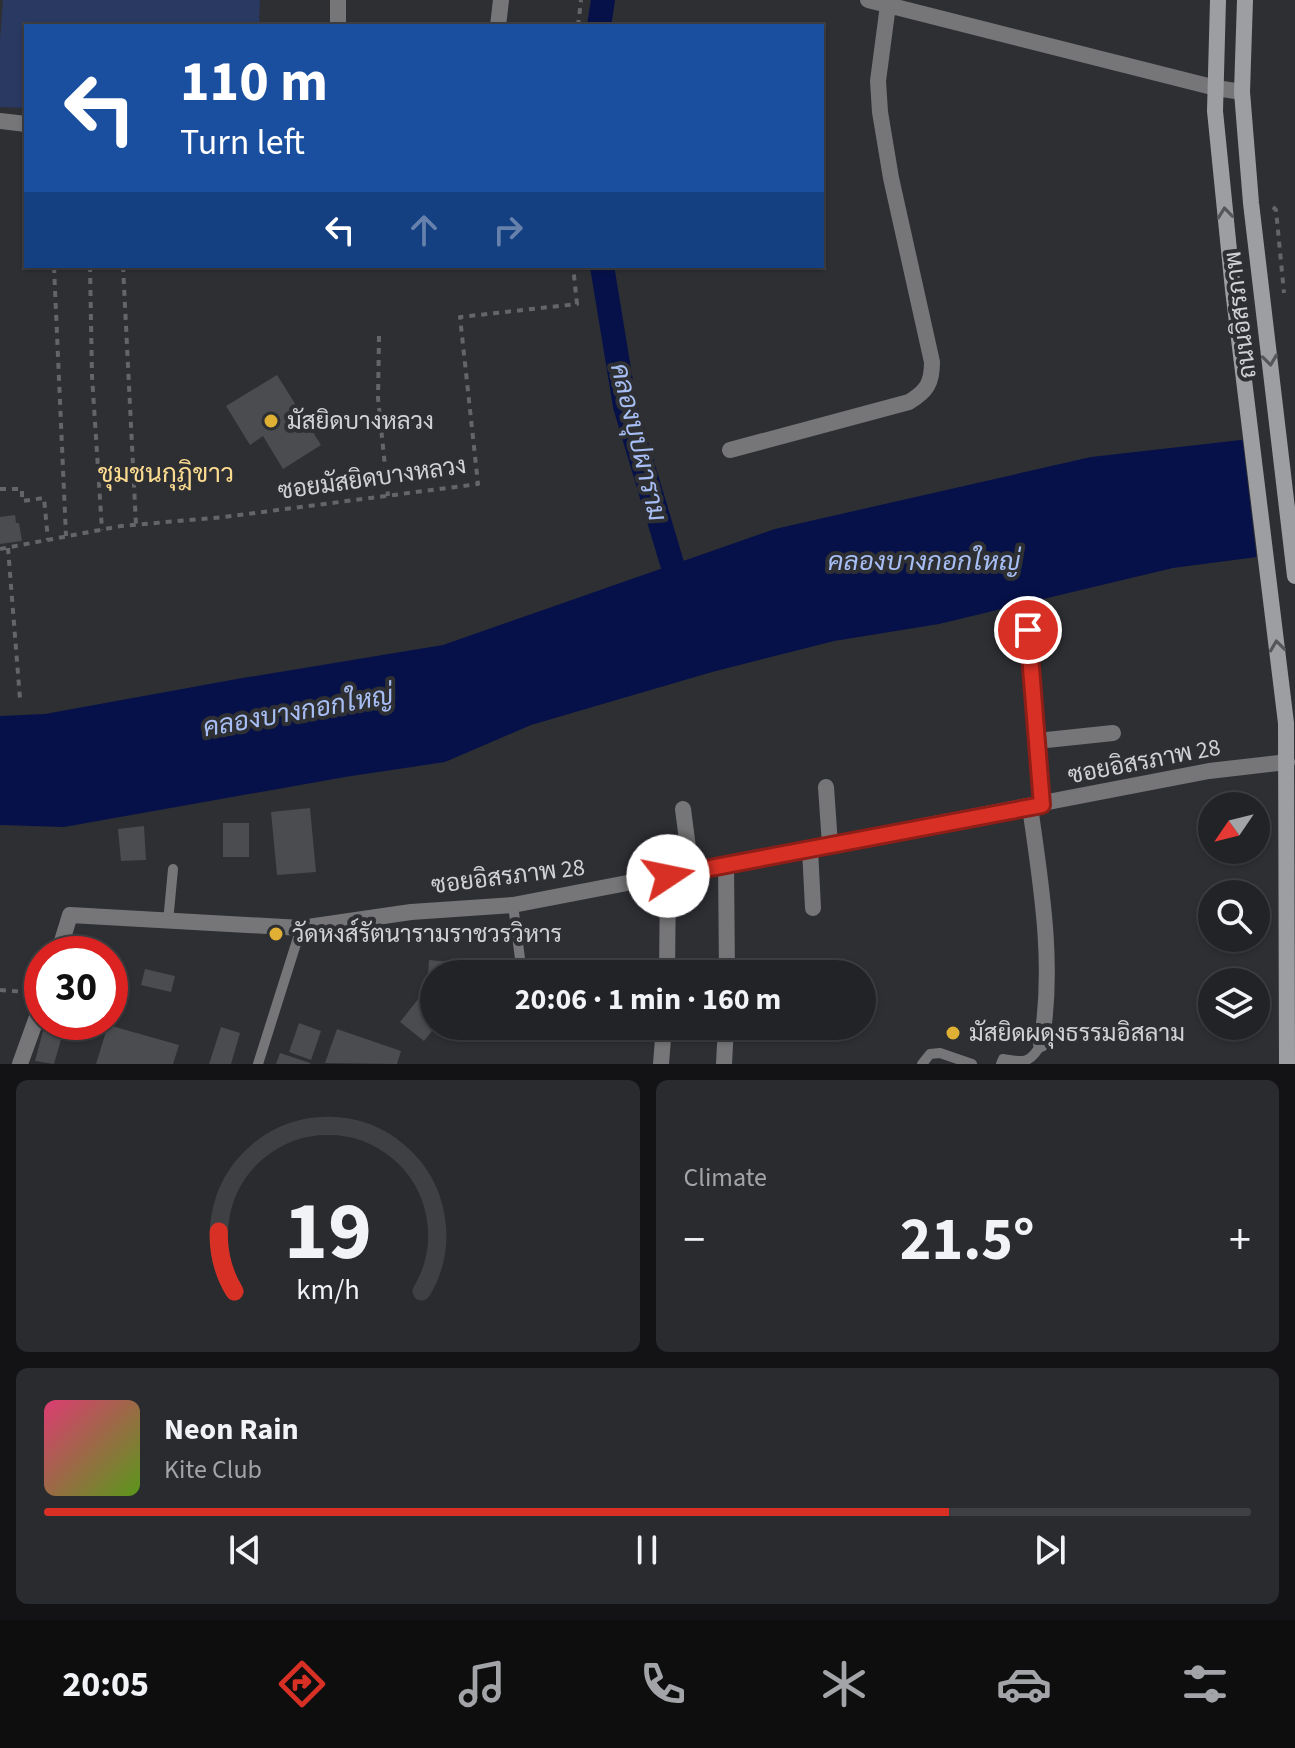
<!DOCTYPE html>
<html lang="en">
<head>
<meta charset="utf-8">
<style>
	body { margin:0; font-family:"Source Sans 3",Sarabun,sans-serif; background:#2a2b2e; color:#f1f3f6; height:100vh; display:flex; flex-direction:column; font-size:30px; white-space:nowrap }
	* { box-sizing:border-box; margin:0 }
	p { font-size:26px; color:#a2a4a7 }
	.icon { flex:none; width:44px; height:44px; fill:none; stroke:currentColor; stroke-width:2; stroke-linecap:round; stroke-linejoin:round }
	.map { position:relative; height:1064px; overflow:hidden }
	.details { display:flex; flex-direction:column; gap:16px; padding:16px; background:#131315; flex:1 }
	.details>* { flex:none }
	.banner { position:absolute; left:24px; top:24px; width:800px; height:244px; border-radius:0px; box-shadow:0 2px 6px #0004,0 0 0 2px #3f4043; background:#1a4fa0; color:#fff; overflow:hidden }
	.needle { width:52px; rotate:235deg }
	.fabs { position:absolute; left:1198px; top:792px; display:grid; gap:16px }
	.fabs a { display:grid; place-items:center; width:72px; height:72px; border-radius:50%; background:#222326; box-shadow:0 2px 6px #0004,0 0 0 2px #3f4043; font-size:40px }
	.speed { position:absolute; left:24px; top:936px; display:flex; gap:16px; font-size:40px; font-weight:700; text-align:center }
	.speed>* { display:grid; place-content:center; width:104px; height:104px; border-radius:50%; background:#222326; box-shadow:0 2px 6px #0004,0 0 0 2px #3f4043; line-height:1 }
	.speed .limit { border:12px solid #d22; background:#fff; color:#111 }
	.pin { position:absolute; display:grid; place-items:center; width:68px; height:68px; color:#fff; margin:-34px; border:4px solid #fff; border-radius:50%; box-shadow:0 2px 8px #0007 }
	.me { position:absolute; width:88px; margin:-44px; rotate:79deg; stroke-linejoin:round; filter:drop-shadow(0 0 6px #0008) }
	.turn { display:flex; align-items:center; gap:28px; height:168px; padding:0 24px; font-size:36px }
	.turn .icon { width:104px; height:104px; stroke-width:2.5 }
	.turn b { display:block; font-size:56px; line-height:68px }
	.lanes { display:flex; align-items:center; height:76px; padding:0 24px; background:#0003; justify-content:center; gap:40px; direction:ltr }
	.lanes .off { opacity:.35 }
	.big { font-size:60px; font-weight:700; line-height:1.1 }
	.details .card { flex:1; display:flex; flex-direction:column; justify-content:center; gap:12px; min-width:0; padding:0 28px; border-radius:12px; background:#2a2b2e }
	.details .dial { align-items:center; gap:0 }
	.dial svg { height:208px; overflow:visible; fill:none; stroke:#3f4043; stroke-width:7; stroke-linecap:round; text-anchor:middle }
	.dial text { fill:#f1f3f6; stroke:none }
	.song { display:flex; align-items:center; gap:24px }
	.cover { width:96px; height:96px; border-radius:12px; background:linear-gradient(135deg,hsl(340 70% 55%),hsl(90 70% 35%)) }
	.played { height:8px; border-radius:4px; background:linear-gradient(90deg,#d93025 75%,#3f4043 75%) }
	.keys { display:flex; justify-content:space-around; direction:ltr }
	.heat { display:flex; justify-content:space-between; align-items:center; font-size:44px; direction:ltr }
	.details .tiles { flex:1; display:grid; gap:16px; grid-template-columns:1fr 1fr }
	.card:last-child { grid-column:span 2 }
	.trip { position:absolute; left:420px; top:960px; width:456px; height:80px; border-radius:40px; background:#222326; box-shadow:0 2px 6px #0004,0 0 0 2px #3f4043; font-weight:700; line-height:80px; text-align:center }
	.dock { display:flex; height:128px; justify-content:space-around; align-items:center; background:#0e0e0f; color:#a2a4a7 }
	.dock .icon { width:56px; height:56px }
	.dock .selected { color:#d93025 }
	.dock b { font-size:36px; color:#f1f3f6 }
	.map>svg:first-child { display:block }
	.green { fill:#2a3962 }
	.water { fill:#061149 }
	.pier { fill:#2e2f33 }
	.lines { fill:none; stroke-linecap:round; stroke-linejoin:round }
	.canal { stroke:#061149; stroke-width:24 }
	.building { fill:#4a4c50 }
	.path { stroke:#646568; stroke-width:4; stroke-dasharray:6 6; stroke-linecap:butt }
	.service { stroke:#767678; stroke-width:10 }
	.minor { stroke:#767678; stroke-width:16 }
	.secondary { stroke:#9d9ea2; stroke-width:16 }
	.oneway { stroke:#55565a }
	.route-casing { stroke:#8d1f18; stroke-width:20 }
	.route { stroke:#d93025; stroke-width:14 }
	.poi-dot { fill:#dfb033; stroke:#2e2f33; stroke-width:3 }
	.labels { text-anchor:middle; stroke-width:8; stroke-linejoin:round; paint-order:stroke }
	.street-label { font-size:24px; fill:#d0d1d3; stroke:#2e2f33 }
	.poi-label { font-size:24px; fill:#d0d1d3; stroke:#2e2f33; text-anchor:start }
	.water-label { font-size:26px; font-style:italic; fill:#a7bef4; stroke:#2e2f33 }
	.neighbourhood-label { font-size:26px; fill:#fbdb90; stroke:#2e2f33 }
</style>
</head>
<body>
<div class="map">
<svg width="1295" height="1064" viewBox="0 0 1295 1064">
	<rect width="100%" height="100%" fill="#2e2f33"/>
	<!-- green -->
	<path class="green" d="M3,0h257l-1,26h-233v82l-26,-1v-66z"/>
	<!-- water -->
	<path class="water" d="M1295,434v118l-122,16 -234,56 -105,17 -122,31 -181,53 -86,37 -100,15 -281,50 -64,-2v-109l45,-2 192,-35 206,-34 332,-116 316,-72z"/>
	<!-- pier -->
	<path class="pier" d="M1295,430v126l-38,5 -15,-125z"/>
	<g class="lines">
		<!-- canal -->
		<path class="canal" d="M599,26l4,-26
			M602,266l23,140 57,191"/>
	</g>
	<!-- building -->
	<path class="building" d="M277,375l44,70 -38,24 -20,-33 -13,9 -24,-39z
		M15,515l1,8h3l3,18 -22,3v-27z
		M310,808l6,64 -39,3 -6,-63z
		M223,823h26v34h-26z
		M144,826l2,34 -25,1 -3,-32z
		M429,960l32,3v11h-27v19h-7z
		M145,969l30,7 -4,16 -30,-7z
		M419,998l15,12v16h2l-12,15 -24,-19z
		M299,1023l22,8 -10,29 -22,-8z
		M108,1025l71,20 -6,19h-77z
		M221,1027l19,6 -9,31h-22z
		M337,1029l64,22 -4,13 -72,-1z
		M43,1031l19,5 -8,28 -19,-3z
		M280,1053l30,10v1h-34z"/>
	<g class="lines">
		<!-- path -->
		<path class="path" d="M578,26l3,-26
			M1273,207l3,3 8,83
			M90,266l2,110 10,154
			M123,266l13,259
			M54,267l12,269
			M379,336l-1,62 10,98
			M0,489h22v12l22,-3 4,42
			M8,548l12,151
			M0,549l121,-23 103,-9 254,-33 -18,-167 117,-13 -4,-38
			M0,990l26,2"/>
		<!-- service -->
		<path class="service" d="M513,905l9,69
			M168,922l5,-53
			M258,1064l43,-136
			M922,1064l8,-10 10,-1 32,11
			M1001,1064l2,-5c21,4 28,4 38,-15"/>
		<!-- minor -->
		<path class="minor" d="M868,0l348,88 26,4
			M338,26v-26
			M498,26l3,-26
			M0,121l26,3
			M730,450l179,-48c18,-11 23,-19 23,-40l-41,-184 -11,-66 -2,-31 10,-76
			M1028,630l14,175
			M1037,741l76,-8
			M826,787l4,58
			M1030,807c11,77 25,159 11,237
			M683,809l8,62
			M810,849l3,59
			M726,864l1,110
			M58,954l12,-39 231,13 110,-16 102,-7 696,-134 78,-9
			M667,974l1,-98
			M20,1064l22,-61
			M661,1064l3,-38
			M724,1064l2,-38"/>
		<!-- secondary -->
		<path class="secondary" d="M1218,0l-3,111 18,179 53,433 1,341
			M1245,0l-3,92 9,111 44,373"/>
	</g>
	<!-- one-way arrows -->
	<defs><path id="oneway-chevron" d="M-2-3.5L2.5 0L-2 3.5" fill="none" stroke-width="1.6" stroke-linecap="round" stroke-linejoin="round" transform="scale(2)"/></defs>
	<g class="oneway">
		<use href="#oneway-chevron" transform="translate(1225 213) rotate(-96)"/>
		<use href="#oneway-chevron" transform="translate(1270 360) rotate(83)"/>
		<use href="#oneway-chevron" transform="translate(1277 646) rotate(-97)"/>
	</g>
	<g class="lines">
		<!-- route casing -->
		<g class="route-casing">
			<path id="route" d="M668,876l374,-71 -14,-175"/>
		</g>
		<!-- route -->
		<use href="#route" class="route"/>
	</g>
	<!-- markers -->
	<g class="poi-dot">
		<circle cx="271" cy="421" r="8"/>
		<circle cx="276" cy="934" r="8"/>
		<circle cx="953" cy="1033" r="8"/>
	</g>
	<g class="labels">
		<!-- street labels -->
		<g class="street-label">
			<text transform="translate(1240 315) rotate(-97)" y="8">ถนนอิสรภาพ</text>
			<text transform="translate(372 478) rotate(-8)" y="8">ซอยมัสยิดบางหลวง</text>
			<text transform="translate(1144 761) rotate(-11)" y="8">ซอยอิสรภาพ 28</text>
			<text transform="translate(508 876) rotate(-7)" y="8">ซอยอิสรภาพ 28</text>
		</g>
		<!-- poi labels -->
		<g class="poi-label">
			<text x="287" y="429">มัสยิดบางหลวง</text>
			<text x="292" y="942">วัดหงส์รัตนารามราชวรวิหาร</text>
			<text x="969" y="1041">มัสยิดผดุงธรรมอิสลาม</text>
		</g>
		<!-- water labels -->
		<g class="water-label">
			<text transform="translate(639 442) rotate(76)" y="9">คลองบุปผาราม</text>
			<text x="924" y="570">คลองบางกอกใหญ่</text>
			<text transform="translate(298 711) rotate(-10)" y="9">คลองบางกอกใหญ่</text>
		</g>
		<!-- neighbourhood labels -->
		<g class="neighbourhood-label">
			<text x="166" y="482">ชุมชนกุฎิขาว</text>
		</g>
	</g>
</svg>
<div class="fabs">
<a><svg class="needle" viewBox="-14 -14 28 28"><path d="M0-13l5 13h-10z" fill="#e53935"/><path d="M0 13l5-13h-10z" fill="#a2a4a7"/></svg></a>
<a><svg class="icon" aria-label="search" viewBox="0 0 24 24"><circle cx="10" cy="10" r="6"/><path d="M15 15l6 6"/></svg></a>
<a><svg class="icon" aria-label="layers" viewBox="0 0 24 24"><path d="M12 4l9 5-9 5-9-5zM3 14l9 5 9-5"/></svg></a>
</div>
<div class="speed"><div class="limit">30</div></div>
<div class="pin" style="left:1028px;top:630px;background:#d93025"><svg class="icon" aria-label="arrive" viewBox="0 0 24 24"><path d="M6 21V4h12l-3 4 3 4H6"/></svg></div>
<svg class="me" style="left:668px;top:876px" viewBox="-20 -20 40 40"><circle r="19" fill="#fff"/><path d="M0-13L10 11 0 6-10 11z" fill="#d93025"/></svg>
<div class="trip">20:06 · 1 min · 160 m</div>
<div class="banner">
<div class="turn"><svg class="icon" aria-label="left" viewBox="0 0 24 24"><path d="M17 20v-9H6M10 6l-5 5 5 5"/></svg><div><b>110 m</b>Turn left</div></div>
<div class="lanes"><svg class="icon" aria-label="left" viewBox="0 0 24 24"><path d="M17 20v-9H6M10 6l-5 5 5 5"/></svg><svg class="icon off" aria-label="ahead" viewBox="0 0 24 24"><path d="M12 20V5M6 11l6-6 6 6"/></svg><svg class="icon off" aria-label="right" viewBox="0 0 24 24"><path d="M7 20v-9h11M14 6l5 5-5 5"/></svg></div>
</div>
</div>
<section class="details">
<div class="tiles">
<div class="card dial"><svg viewBox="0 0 100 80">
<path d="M14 69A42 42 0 1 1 86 69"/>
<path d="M14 69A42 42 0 0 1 8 46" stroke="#d93025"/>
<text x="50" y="56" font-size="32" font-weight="700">19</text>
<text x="50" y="72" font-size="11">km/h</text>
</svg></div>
<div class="card"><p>Climate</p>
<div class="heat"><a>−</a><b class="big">21.5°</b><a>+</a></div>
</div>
<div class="card">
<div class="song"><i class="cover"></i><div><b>Neon Rain</b><p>Kite Club</p></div></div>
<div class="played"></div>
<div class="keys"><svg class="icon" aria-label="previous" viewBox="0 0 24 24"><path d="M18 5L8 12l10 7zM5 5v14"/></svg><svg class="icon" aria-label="pause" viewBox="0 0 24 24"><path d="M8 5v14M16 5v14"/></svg><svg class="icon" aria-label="next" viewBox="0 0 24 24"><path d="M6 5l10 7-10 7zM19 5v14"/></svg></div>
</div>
</div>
</section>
<nav class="dock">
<b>20:05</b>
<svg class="icon selected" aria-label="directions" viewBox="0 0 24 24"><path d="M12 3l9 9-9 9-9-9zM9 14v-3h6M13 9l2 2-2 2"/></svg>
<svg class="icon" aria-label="music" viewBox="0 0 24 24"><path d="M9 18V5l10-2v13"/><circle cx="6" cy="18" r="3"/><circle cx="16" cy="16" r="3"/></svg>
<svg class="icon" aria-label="phone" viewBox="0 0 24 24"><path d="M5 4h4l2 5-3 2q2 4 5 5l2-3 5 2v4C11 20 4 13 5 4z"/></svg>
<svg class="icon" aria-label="climate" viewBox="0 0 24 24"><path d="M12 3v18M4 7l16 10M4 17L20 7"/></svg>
<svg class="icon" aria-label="car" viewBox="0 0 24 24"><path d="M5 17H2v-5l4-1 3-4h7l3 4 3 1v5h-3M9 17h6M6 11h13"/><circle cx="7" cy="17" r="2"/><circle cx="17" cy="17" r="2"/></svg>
<svg class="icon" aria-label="filters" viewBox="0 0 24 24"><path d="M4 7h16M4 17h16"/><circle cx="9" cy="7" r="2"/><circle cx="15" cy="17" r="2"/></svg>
</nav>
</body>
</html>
